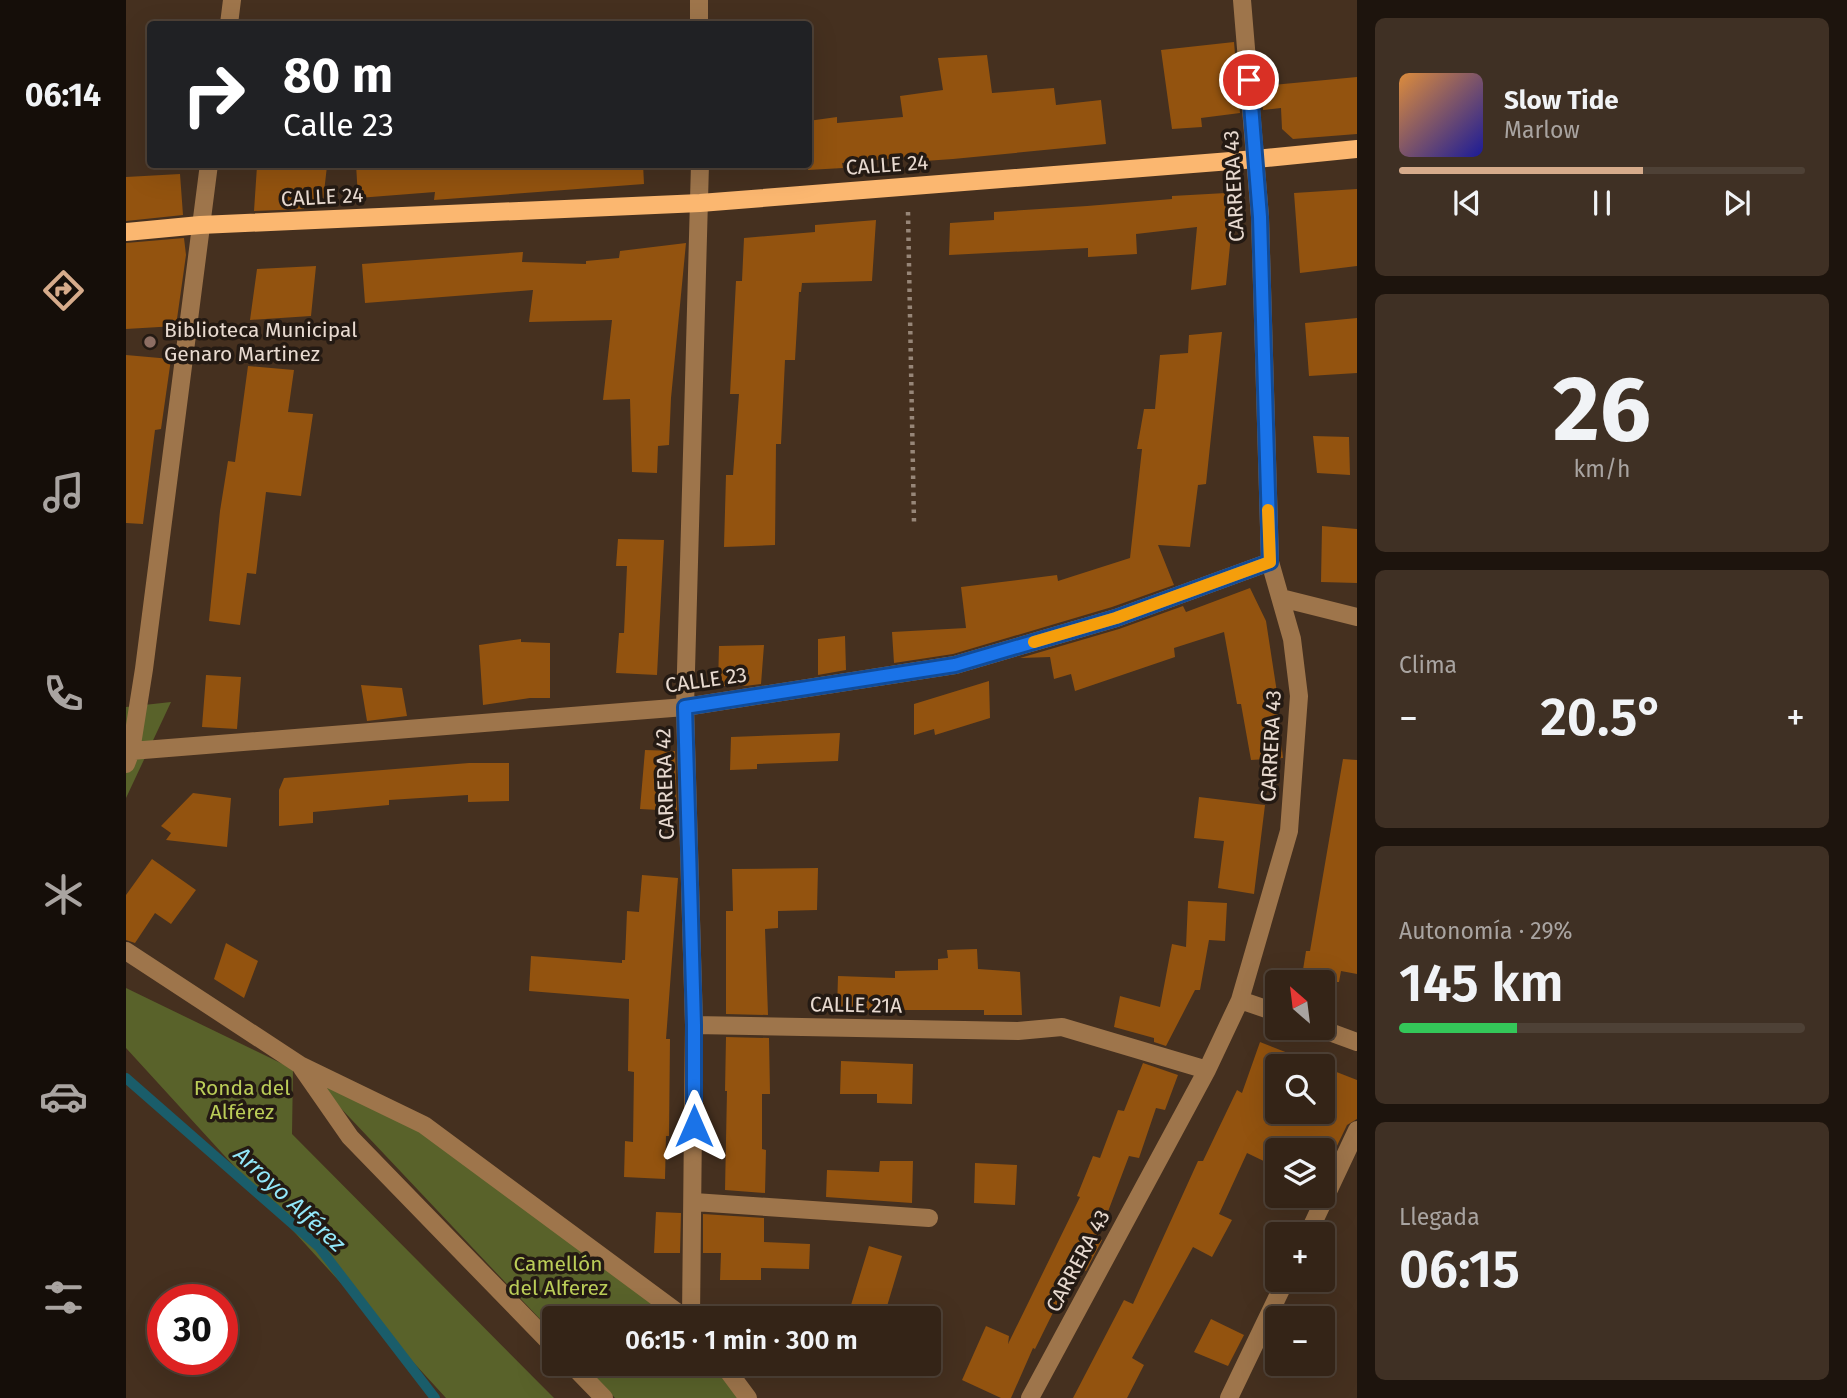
<!DOCTYPE html>
<html lang="es">
<head>
<meta charset="utf-8">
<style>
	body { margin:0; font-family:"Fira Sans",sans-serif; background:#3f3024; color:#f1f3f6; height:100vh; display:flex; flex-direction:column; font-size:26px; white-space:nowrap }
	* { box-sizing:border-box; margin:0 }
	p { font-size:23px; color:#a9a4a1 }
	.icon { flex:none; width:38px; height:38px; fill:none; stroke:currentColor; stroke-width:2; stroke-linecap:round; stroke-linejoin:round }
	.map { position:relative; flex:1; overflow:hidden }
	.details { display:flex; flex-direction:column; gap:18px; padding:18px; background:#1d140d; width:490px }
	.details>* { flex:none }
	.top-card { position:absolute; left:21px; top:21px; width:665px; height:147px; border-radius:7px; box-shadow:0 7px 28px #0002,0 0 0 2px #4e4136; background:#202124; color:#fff; overflow:hidden }
	.needle { width:46px; rotate:332deg }
	.controls { position:absolute; left:1139px; top:970px; display:grid; gap:14px }
	.controls a { display:grid; place-items:center; width:70px; height:70px; border-radius:7px; background:#342417; box-shadow:0 7px 28px #0002,0 0 0 2px #4e4136; font-size:35px }
	.speed { position:absolute; left:21px; top:1284px; display:flex; gap:14px; font-size:35px; font-weight:700; text-align:center }
	.speed>* { display:grid; place-content:center; width:91px; height:91px; border-radius:50%; background:#342417; box-shadow:0 7px 28px #0002,0 0 0 2px #4e4136; line-height:1 }
	.speed .limit { border:10px solid #d22; background:#fff; color:#111 }
	.pin { position:absolute; display:grid; place-items:center; width:60px; height:60px; color:#fff; margin:-30px; border:4px solid #fff; border-radius:50%; box-shadow:0 2px 7px #0007 }
	.me { position:absolute; width:77px; margin:-38px; rotate:0deg; stroke-linejoin:round; filter:drop-shadow(0 0 5px #0008) }
	.turn { display:flex; align-items:center; gap:24px; height:147px; padding:0 21px; font-size:32px }
	.turn .icon { width:91px; height:91px; stroke-width:2.5 }
	.turn b { display:block; font-size:49px; line-height:60px }
	.big { font-size:52px; font-weight:600; line-height:1.1 }
	.details .card { flex:1; display:flex; flex-direction:column; justify-content:center; gap:10px; min-width:0; padding:0 24px; border-radius:10px; background:#3f3024 }
	.details .dial { align-items:center; gap:0 }
	.dial b { font-size:91px; line-height:1 }
	.song { display:flex; align-items:center; gap:21px }
	.cover { width:84px; height:84px; border-radius:10px; background:linear-gradient(135deg,hsl(30 70% 55%),hsl(240 70% 35%)) }
	.played { height:7px; border-radius:4px; background:linear-gradient(90deg,#d6ab8b 60%,#4e4136 60%) }
	.keys { display:flex; justify-content:space-around; direction:ltr }
	.heat { display:flex; justify-content:space-between; align-items:center; font-size:38px; direction:ltr }
	.charge { height:10px; border-radius:5px; background:linear-gradient(90deg,#34c759 29%,#4e4136 0) }
	.trip { position:absolute; left:416px; top:1306px; width:399px; height:70px; border-radius:7px; background:#342417; box-shadow:0 7px 28px #0002,0 0 0 2px #4e4136; font-weight:600; line-height:70px; text-align:center }
	main { display:flex; flex:1; min-height:0 }
	.dock { display:flex; flex-direction:column; width:126px; justify-content:space-around; align-items:center; background:#150e09; color:#a9a4a1 }
	.dock .icon { width:49px; height:49px }
	.dock .selected { color:#d6ab8b }
	.dock b { font-size:32px; color:#f1f3f6 }
	.map>svg:first-child { display:block }
	.green { fill:#59622a }
	.lines { fill:none; stroke-linecap:round; stroke-linejoin:round }
	.stream { stroke:#1a5d6a; stroke-width:10 }
	.building { fill:#93530f; fill-rule:evenodd }
	.path { stroke:#978678; stroke-width:4.5; stroke-dasharray:3.5 5; stroke-linecap:butt }
	.minor { stroke:#9e754b; stroke-width:18 }
	.major { stroke:#fbb770; stroke-width:18 }
	.route-casing { stroke:#114b97; stroke-width:18 }
	.route { stroke:#1a73e8; stroke-width:12 }
	.slow { stroke:#f59e0b; stroke-width:12 }
	.education-dot { fill:#8d6e63; stroke:#241a13; stroke-width:2.5 }
	.labels { text-anchor:middle; stroke-width:7; stroke-linejoin:round; paint-order:stroke }
	.street-label { font-size:21px; fill:#e8dad0; stroke:#241a13 }
	.poi-label { font-size:21px; fill:#e8dad0; stroke:#241a13; text-anchor:start }
	.park-label { font-size:21px; fill:#bbcd58; stroke:#241a13 }
	.water-label { font-size:23px; font-style:italic; fill:#93e8fa; stroke:#241a13 }
</style>
</head>
<body>
<main>
<nav class="dock">
<b>06:14</b>
<svg class="icon selected" aria-label="directions" viewBox="0 0 24 24"><path d="M12 3l9 9-9 9-9-9zM9 14v-3h6M13 9l2 2-2 2"/></svg>
<svg class="icon" aria-label="music" viewBox="0 0 24 24"><path d="M9 18V5l10-2v13"/><circle cx="6" cy="18" r="3"/><circle cx="16" cy="16" r="3"/></svg>
<svg class="icon" aria-label="phone" viewBox="0 0 24 24"><path d="M5 4h4l2 5-3 2q2 4 5 5l2-3 5 2v4C11 20 4 13 5 4z"/></svg>
<svg class="icon" aria-label="climate" viewBox="0 0 24 24"><path d="M12 3v18M4 7l16 10M4 17L20 7"/></svg>
<svg class="icon" aria-label="car" viewBox="0 0 24 24"><path d="M5 17H2v-5l4-1 3-4h7l3 4 3 1v5h-3M9 17h6M6 11h13"/><circle cx="7" cy="17" r="2"/><circle cx="17" cy="17" r="2"/></svg>
<svg class="icon" aria-label="filters" viewBox="0 0 24 24"><path d="M4 7h16M4 17h16"/><circle cx="9" cy="7" r="2"/><circle cx="15" cy="17" r="2"/></svg>
</nav>
<div class="map">
<svg width="1231" height="1398" viewBox="0 0 1231 1398">
	<rect width="100%" height="100%" fill="#45301f"/>
	<!-- green -->
	<path class="green" d="M45,702l-45,96v-91z
		M0,988l167,81 -1,65 262,264h-108l-320,-350z
		M174,1065l124,60 261,193h-130v17z
		M456,1363h140l26,35h-133z"/>
	<g class="lines">
		<!-- stream -->
		<path class="stream" d="M0,1078l193,169 116,151"/>
	</g>
	<!-- building -->
	<path class="building" d="M1108,42l6,71 -39,5 1,9 -30,2 -11,-79z
		M861,55l5,38 62,-5 2,17 45,-5 5,44 -153,15 -43,3 -1,-5 -67,6 1,5 -35,2v-49l29,-4v6l66,-6 -3,-21 43,-6 -5,-32z
		M1231,77v57l-64,5 -11,-10 -1,-21 -18,2 -2,-24z
		M230,164h287l1,20 -210,16 1,-8 -77,6z
		M131,166h70l-4,35 -19,1v7l-50,2z
		M54,174l3,41 -57,6v-44z
		M1231,189v77l-57,7 -6,-80z
		M1100,193l4,52 -4,40 -35,5 6,-63 -61,7 1,20 -49,3v-9l-139,7 1,-32 44,-3v-8l93,-6 85,-7v-3z
		M750,220l-4,61 -70,2 -1,9h-2l-4,68h-10l-4,84h-5l-1,101 -51,2 2,-72h7l6,-81h-9l6,-113h6l2,-43 71,-6v-7z
		M58,238l2,17 -10,71 -50,3v-86z
		M560,243l-15,155 -2,47 -11,1 -1,27 -25,-1 -2,-73 -27,1 9,-80 -83,2 4,-32 -168,13 -3,-39 161,-12 -1,10 64,2v-3l33,-3 1,-7z
		M190,266l-5,50 -61,4 7,-51z
		M1231,318v55l-48,3 -4,-53z
		M1096,332l-16,152 -8,1 -8,62 -32,-2 16,40 -62,22 -159,47 -59,9 -2,-31 74,-4 -5,-41 96,-12 1,6 72,-23 12,-109h-5l7,-40h11l5,-54 28,-2 1,-18z
		M0,355l45,4 -10,70 -6,1 -12,94 -17,-1z
		M122,366l46,4 -6,42 25,2 -12,82 -35,-4 -10,82 -9,-1 -7,52 -31,-4 11,-110 8,-50 7,1z
		M1187,436l36,1 1,38 -33,-2z
		M1196,526l35,3v54l-36,-1z
		M492,539l46,1 -7,135 -41,-2 3,-40h5l3,-67h-11z
		M1124,588l16,33 12,78h-2l7,59 -32,2 -10,-56h-4l-13,-72 -50,16 1,9 -100,34 -4,-17 -17,5 -4,-22 -30,1 99,-29 64,-23 3,6z
		M719,636l1,34 -28,5v-36z
		M395,639v3l29,1v55h-20l-47,7 -4,-60z
		M638,645l-3,39 -16,2h-27l1,-40z
		M80,675l35,2 -4,52 -35,-2z
		M863,681l1,37 -55,17 -1,-6 -20,6v-31z
		M235,685l41,3 5,28 -40,5z
		M714,733l-2,28 -81,3v5l-27,1 1,-33z
		M519,750l30,1 2,60 -37,-2z
		M1217,759l14,1v214l-16,-3 -2,11h-38l5,-31h4z
		M343,763h40v38l-41,1v-7l-79,5v5l-76,7v11l-34,3v-36l5,-12z
		M67,793l38,5 -4,49 -61,-7 5,-7 -10,-7z
		M1073,797l66,8 -11,89 -36,-6 6,-47 -30,-3z
		M26,859l44,31 -25,34 -16,-11 -20,30 -9,-3v-45z
		M692,868l-1,42 -39,1v17l-13,1 3,86 -42,-1v-103h7l-1,-42z
		M516,875l36,3 -12,161h4l-1,97h-3l-1,43 -41,-2 1,-36 8,1 1,-70 -6,-1 1,-72 -100,-8 2,-35 91,7v-3h3l2,-49 12,1z
		M1062,901l39,2 -2,38 -16,-1 -9,50h-5l-29,56 -12,-4v-4l-40,-11 6,-31 40,11 12,-63 14,3z
		M100,943l32,18 -14,37 -30,-19z
		M851,949l1,20 42,3 2,43h-38v-5h-147l1,-34 57,2v-7l43,-1v-11l10,-1 -1,-8z
		M600,1037l43,1 1,56h-8v55l4,1 -1,43 -40,-3 2,-99h-2z
		M1134,1042l97,38v39l-10,6 -24,50v-25h-45v18l-31,-15 -28,61 13,6 -20,37 -19,-10 -61,111 12,7 -17,33h-54l51,-98 9,4 65,-143h5l34,-71 5,3zM1152,1066h45v45h-45z
		M715,1061l72,3 -1,40 -35,-1v-9h-37z
		M1017,1063l35,12 -13,35 -9,-2 -17,50 -10,-2 -31,82 4,2 -16,31 -10,-5 -41,83 -2,-1 -22,50h-10l-39,-18 24,-54 23,10 -1,8 72,-147 -3,-1 16,-40 7,2 18,-48 6,1z
		M754,1161h33l-1,42 -86,-6 1,-27 52,2z
		M849,1163l42,2 -2,40 -41,-2z
		M530,1212l25,1 -1,40h-26z
		M577,1214l61,4v24l46,2 -1,25 -48,-1v12h-41l1,-27h-18z
		M743,1246l33,10 -17,57 -34,-8z
		M1085,1319l33,16 -16,31 -34,-14z"/>
	<g class="lines">
		<!-- path -->
		<path class="path" d="M782,212l6,310"/>
		<!-- minor -->
		<path class="minor" d="M573,0v24
			M103,24l3,-24
			M1155,598l76,19
			M5,751l554,-44 270,-42 161,-47 154,-56
			M0,764l5,-13 13,-82 65,-505
			M0,951l174,114 124,60 261,193
			M1114,1000l38,13
			M568,1025l324,6 44,-4 145,43
			M1190,1027l41,15
			M176,1068l48,69 205,211
			M568,1202l235,16
			M1182,1234l49,-104
			M565,1318l3,-293 -9,-318 15,-543
			M444,1363l34,35
			M596,1363l26,35
			M904,1398l177,-328 33,-70 49,-169 10,-135 -7,-57 -22,-77 -10,-345 -18,-217
			M1103,1398l57,-119"/>
		<!-- major -->
		<path class="major" d="M0,232l74,-7 500,-22 556,-44 101,-10"/>
	</g>
	<g class="lines">
		<!-- route casing -->
		<g class="route-casing">
			<path id="route" d="M568,1126v-101l-9,-318 270,-42 161,-47 154,-56 -10,-345 -11,-137"/>
		</g>
		<!-- route -->
		<use href="#route" class="route"/>
		<!-- slow -->
		<path class="slow" d="M908,642l82,-24 154,-56 -2,-52"/>
	</g>
	<!-- markers -->
	<circle class="education-dot" cx="24" cy="342" r="7"/>
	<g class="labels">
		<!-- street labels -->
		<g class="street-label">
			<text transform="translate(761 165) rotate(-4)" y="7">CALLE 24</text>
			<text transform="translate(1108 186) rotate(-93)" y="7">CARRERA 43</text>
			<text transform="translate(196 197) rotate(-3)" y="7">CALLE 24</text>
			<text transform="translate(580 680) rotate(-8)" y="7">CALLE 23</text>
			<text transform="translate(1145 746) rotate(-87)" y="7">CARRERA 43</text>
			<text transform="translate(539 784) rotate(-92)" y="7">CARRERA 42</text>
			<text transform="translate(730 1005) rotate(1)" y="7">CALLE 21A</text>
			<text transform="translate(952 1261) rotate(-62)" y="7">CARRERA 43</text>
		</g>
		<!-- poi labels -->
		<g class="poi-label">
			<text x="38" y="337">Biblioteca Municipal<tspan x="38" dy="24">Genaro Martinez</tspan></text>
		</g>
		<!-- park labels -->
		<g class="park-label">
			<text x="116" y="1095">Ronda del<tspan x="116" dy="24">Alférez</tspan></text>
			<text x="432" y="1271">Camellón<tspan x="432" dy="24">del Alferez</tspan></text>
		</g>
		<!-- water labels -->
		<g class="water-label">
			<text transform="translate(164 1199) rotate(43)" y="8">Arroyo Alférez</text>
		</g>
	</g>
</svg>
<div class="controls">
<a><svg class="needle" viewBox="-14 -14 28 28"><path d="M0-13l5 13h-10z" fill="#e53935"/><path d="M0 13l5-13h-10z" fill="#a9a4a1"/></svg></a>
<a><svg class="icon" aria-label="search" viewBox="0 0 24 24"><circle cx="10" cy="10" r="6"/><path d="M15 15l6 6"/></svg></a>
<a><svg class="icon" aria-label="layers" viewBox="0 0 24 24"><path d="M12 4l9 5-9 5-9-5zM3 14l9 5 9-5"/></svg></a>
<a>+</a>
<a>−</a>
</div>
<div class="speed"><div class="limit">30</div></div>
<div class="pin" style="left:1123px;top:80px;background:#d93025"><svg class="icon" aria-label="arrive" viewBox="0 0 24 24"><path d="M6 21V4h12l-3 4 3 4H6"/></svg></div>
<svg class="me" style="left:568px;top:1126px" viewBox="-20 -20 40 40"><path d="M0-17L14 15 0 8-14 15z" fill="#1a73e8" stroke="#fff" stroke-width="4"/></svg>
<div class="trip">06:15 · 1 min · 300 m</div>
<div class="top-card">
<div class="turn"><svg class="icon" aria-label="right" viewBox="0 0 24 24"><path d="M7 20v-9h11M14 6l5 5-5 5"/></svg><div><b>80 m</b>Calle 23</div></div>
</div>
</div>
<section class="details">
<div class="card">
<div class="song"><i class="cover"></i><div><b>Slow Tide</b><p>Marlow</p></div></div>
<div class="played"></div>
<div class="keys"><svg class="icon" aria-label="previous" viewBox="0 0 24 24"><path d="M18 5L8 12l10 7zM5 5v14"/></svg><svg class="icon" aria-label="pause" viewBox="0 0 24 24"><path d="M8 5v14M16 5v14"/></svg><svg class="icon" aria-label="next" viewBox="0 0 24 24"><path d="M6 5l10 7-10 7zM19 5v14"/></svg></div>
</div>
<div class="card dial"><b>26</b><p>km/h</p></div>
<div class="card"><p>Clima</p>
<div class="heat"><a>−</a><b class="big">20.5°</b><a>+</a></div>
</div>
<div class="card"><p>Autonomía · 29%</p><b class="big">145 km</b><div class="charge"></div></div>
<div class="card"><p>Llegada</p><b class="big">06:15</b></div>
</section>
</main>
</body>
</html>
